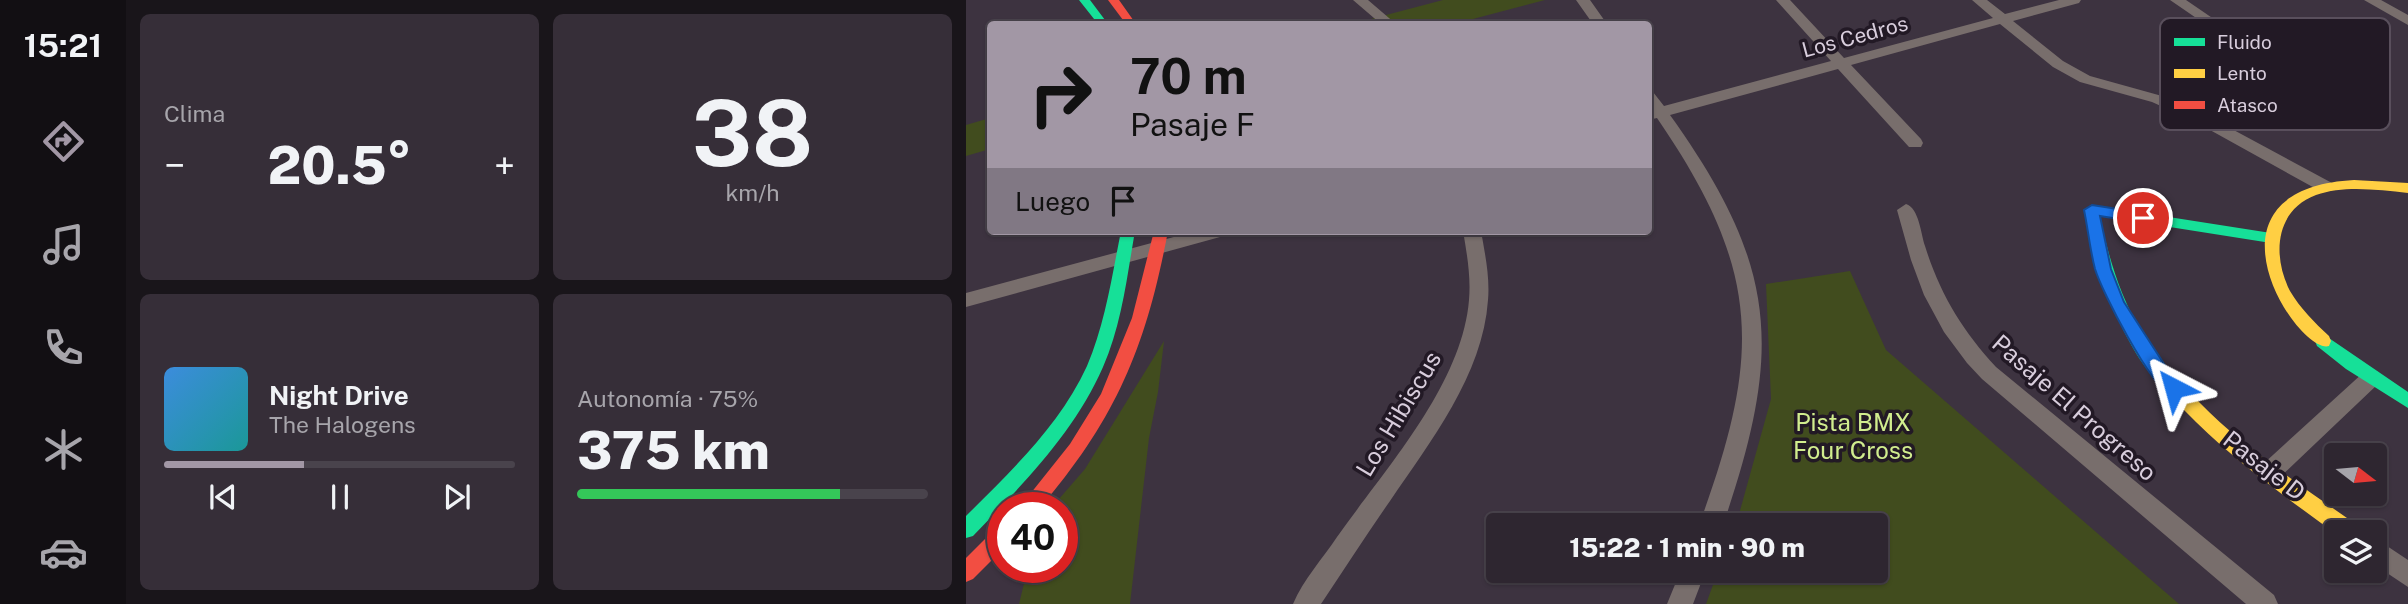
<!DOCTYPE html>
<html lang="es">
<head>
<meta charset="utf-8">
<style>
	body { margin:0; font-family:"Public Sans",sans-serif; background:#362e38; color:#f1f3f6; height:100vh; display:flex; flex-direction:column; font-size:26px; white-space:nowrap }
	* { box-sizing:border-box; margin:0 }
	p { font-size:23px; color:#a7a5ab }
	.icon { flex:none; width:38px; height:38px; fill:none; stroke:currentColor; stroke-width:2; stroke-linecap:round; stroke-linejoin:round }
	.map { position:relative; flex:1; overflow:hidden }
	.sheet { display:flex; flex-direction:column; gap:14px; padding:14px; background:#19151a; width:840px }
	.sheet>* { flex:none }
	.guide { position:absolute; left:21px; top:21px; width:665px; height:214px; border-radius:7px; box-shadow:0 2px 5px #0004,0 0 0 2px #49434c; background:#a297a5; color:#111; overflow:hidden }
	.needle { width:46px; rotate:106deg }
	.buttons { position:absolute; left:1358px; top:443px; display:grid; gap:14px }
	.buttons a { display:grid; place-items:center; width:63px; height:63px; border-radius:7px; background:#2e2630; box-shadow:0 2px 5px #0004,0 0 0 2px #49434c; font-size:35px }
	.speed { position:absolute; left:21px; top:492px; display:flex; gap:14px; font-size:35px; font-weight:700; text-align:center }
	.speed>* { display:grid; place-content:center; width:91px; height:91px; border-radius:50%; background:#2e2630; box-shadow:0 2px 5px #0004,0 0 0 2px #49434c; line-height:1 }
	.speed .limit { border:10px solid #d22; background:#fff; color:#111 }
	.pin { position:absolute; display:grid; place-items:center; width:60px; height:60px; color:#fff; margin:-30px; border:4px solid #fff; border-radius:50%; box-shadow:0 2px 7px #0007 }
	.me { position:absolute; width:77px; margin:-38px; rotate:321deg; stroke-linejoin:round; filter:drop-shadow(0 0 5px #0008) }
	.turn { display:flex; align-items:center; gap:24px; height:147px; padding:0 28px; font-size:32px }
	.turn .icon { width:91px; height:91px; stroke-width:2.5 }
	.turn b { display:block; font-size:49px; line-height:60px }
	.then { display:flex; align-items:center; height:66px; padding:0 28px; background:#0003; gap:14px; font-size:26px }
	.big { font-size:52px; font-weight:800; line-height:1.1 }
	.sheet .card { flex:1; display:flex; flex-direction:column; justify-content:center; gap:10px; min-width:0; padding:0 24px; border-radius:10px; background:#362e38 }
	.sheet .dial { align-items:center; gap:0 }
	.dial b { font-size:91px; line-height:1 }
	.song { display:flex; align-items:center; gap:21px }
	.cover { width:84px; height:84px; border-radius:10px; background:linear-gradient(135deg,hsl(210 70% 55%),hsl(180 70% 35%)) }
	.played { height:7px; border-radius:4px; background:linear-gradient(90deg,#a297a5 40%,#49434c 40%) }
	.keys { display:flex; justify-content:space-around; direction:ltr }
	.heat { display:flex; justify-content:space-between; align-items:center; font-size:38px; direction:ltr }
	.charge { height:10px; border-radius:5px; background:linear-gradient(90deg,#34c759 75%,#49434c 0) }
	.sheet .tiles { flex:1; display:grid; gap:14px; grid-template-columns:repeat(2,1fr) }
	.trip { position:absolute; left:520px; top:513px; width:402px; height:70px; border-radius:7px; background:#2e2630; box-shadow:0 2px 5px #0004,0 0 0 2px #49434c; font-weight:800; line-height:70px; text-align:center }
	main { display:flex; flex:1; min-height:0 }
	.tab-bar { display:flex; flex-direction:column; width:126px; justify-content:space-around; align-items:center; background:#120f13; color:#a7a5ab }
	.tab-bar .icon { width:49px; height:49px }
	.tab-bar .on { color:#a297a5 }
	.tab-bar b { font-size:32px; color:#f1f3f6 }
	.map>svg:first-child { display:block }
	.green { fill:#414c1e }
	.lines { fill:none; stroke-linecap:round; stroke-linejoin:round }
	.street { fill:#786e6c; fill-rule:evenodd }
	.fast { fill:#16e098; fill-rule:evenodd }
	.slow { fill:#ffcf43; fill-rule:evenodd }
	.jam { fill:#f24e42; fill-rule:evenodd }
	.route { fill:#1a73e8; stroke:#114b97; stroke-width:2 }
	.labels { text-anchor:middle; stroke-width:7; stroke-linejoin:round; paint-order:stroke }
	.far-street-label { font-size:21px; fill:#d8cddc; stroke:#221925 }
	.street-label { font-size:24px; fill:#d8cddc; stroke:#221925 }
	.park-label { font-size:24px; fill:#d1ed8e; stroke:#221925 }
	.key { fill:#221925; stroke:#594f5c; stroke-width:2 }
	.key-label { font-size:19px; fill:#d8cddc }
</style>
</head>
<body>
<main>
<nav class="tab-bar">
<b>15:21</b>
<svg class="icon on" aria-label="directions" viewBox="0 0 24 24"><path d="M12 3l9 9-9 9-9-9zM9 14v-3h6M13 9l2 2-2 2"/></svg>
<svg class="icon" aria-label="music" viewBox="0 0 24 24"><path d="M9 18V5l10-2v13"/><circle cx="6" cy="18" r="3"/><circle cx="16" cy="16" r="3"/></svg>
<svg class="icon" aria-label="phone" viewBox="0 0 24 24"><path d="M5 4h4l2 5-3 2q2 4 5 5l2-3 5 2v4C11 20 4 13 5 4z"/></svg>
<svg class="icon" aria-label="climate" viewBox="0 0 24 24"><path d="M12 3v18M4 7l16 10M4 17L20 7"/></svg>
<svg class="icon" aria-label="car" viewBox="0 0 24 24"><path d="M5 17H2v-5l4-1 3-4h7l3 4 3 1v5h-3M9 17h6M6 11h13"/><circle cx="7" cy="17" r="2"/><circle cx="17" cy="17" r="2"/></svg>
</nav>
<section class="sheet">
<div class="tiles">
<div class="card"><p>Clima</p>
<div class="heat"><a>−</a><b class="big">20.5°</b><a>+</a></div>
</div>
<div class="card dial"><b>38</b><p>km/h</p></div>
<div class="card">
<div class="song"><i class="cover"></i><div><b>Night Drive</b><p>The Halogens</p></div></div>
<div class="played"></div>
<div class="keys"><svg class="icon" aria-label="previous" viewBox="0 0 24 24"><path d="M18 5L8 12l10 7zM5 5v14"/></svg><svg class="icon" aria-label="pause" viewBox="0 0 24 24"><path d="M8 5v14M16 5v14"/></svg><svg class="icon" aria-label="next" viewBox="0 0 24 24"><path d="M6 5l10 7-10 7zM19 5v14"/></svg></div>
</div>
<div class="card"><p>Autonomía · 75%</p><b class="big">375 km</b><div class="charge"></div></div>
</div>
</section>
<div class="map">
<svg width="1442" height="604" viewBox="0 0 1442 604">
	<rect width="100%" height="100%" fill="#3d3340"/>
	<!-- green -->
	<path class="green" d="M477,0h102l-91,24h-102z
		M24,118v31l-24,7v-31z
		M884,271l36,79 293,254h-473l12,-33 158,-1v-45h-140l35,-126 -5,-115z
		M198,341l-6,51 -9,46 -19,166h-111l9,-37h34v-59l-10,-1 33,-38z"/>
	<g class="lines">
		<!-- street -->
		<path class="street" d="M387,0h15l28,24h-15z
			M610,0h14l17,24h-14z
			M810,0h14l54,58 149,-40 -21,-18h15l18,14 54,-14h22l-2,3 -66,18 50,40 27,15 72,20 42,18 128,69 2,4 -2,4h-12l-128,-71 -40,-18 -72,-20 -27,-15 -53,-43 -149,41 70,74 2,4 -2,4h-12l-71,-78 -168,46c109,152 113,235 53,410h-24c63,-171 63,-254 -42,-407l-9,2 3,-10 -3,-20 5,2 11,14 167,-45z
			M1204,0h16l117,80 -2,3h-10z
			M1398,0h17l27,15v10z
			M940,204c13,4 15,30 19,42 15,48 37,84 71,121l278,228 4,9h-32l-264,-225 -15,-16 -23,-31 -20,-37 -13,-35 -14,-50z
			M230,231h33l-3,5 -6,1 -254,70v-14z
			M497,231h18c4,23 9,46 7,69 -5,75 -58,142 -98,201 -24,34 -46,69 -69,103h-28c10,-24 30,-46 44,-67 48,-68 125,-152 132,-237 2,-23 -2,-46 -6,-69z
			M1405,369l7,3 3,6 -3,6 -100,95 -8,3 -8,-3 -3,-7 3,-7 102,-93z
			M1409,538l33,22v27l-33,-22z
			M715,570h25l-13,34h-26z"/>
		<!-- fast -->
		<path class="fast" d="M113,0h11l18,24h-10z
			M1126,205l179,28 7,5 -7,5 -171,-27c8,40 20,80 41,115 9,14 21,26 28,41l-2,5c-5,2 -6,3 -10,1 -19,-10 -51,-83 -58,-104 -6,-21 -11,-42 -14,-64z
			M155,231h14c-8,45 -13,93 -32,136 -29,66 -80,117 -130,169l-7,2v-22c45,-45 94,-91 121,-150 18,-42 25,-90 34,-135z
			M1357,334l85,58v16l-62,-39 -29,-23 -2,-5 2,-5z"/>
		<!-- slow -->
		<path class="slow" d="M1388,180l54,3v10c-30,-3 -63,-8 -92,2 -41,15 -44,61 -26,96 10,17 25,32 39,45l2,5 -2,5c-30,10 -141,-157 25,-166z
			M1195,365c14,5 27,26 38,37 47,48 104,85 158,123l3,7 -24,2c-53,-39 -107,-77 -152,-124 -11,-11 -24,-24 -31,-38l2,-5z"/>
		<!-- jam -->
		<path class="jam" d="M142,0h11l17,24h-10z
			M188,231h14c-22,116 -51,186 -128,277h-21l51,-64 31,-50 31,-76z
			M37,526v23l-30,30 -7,3v-24l30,-30z"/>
	</g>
	<!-- route -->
	<path class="route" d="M1126,205l51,8 7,5 -7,5 -43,-7 11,53 13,33 42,65 17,21 -3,6c-4,1 -5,3 -10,0 -20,-9 -68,-102 -75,-125 -5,-19 -7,-40 -11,-59z"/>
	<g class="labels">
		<!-- far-street labels -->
		<g class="far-street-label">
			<text transform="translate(889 37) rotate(-15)" y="7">Los Cedros</text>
		</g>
		<!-- street labels -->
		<g class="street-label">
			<text transform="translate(1108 408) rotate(41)" y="8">Pasaje El Progreso</text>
			<text transform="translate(433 414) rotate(-59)" y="8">Los Hibiscus</text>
			<text transform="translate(1298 466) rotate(38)" y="8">Pasaje D</text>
		</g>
		<!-- park labels -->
		<g class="park-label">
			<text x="887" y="431">Pista BMX<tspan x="887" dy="28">Four Cross</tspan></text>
		</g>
	</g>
	<!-- legend -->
	<rect x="1194" y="18" width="230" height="112" rx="10" class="key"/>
	<rect x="1208" y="38" width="31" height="8" fill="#16e098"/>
	<rect x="1208" y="69" width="31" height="9" fill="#ffcf43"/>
	<rect x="1208" y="101" width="31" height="8" fill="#f24e42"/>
	<g class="key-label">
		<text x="1251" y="49">Fluido</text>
		<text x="1251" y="80">Lento</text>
		<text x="1251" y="112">Atasco</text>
	</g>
</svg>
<div class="buttons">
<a><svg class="needle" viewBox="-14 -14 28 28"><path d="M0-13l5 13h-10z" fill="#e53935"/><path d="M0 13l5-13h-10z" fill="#a7a5ab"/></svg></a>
<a><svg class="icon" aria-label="layers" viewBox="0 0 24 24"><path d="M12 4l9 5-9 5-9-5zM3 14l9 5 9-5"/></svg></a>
</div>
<div class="speed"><div class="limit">40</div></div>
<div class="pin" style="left:1177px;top:218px;background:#d93025"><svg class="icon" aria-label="arrive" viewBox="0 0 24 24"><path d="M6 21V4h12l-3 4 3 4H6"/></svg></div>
<svg class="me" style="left:1208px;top:388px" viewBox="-20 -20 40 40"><path d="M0-17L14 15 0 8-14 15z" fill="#1a73e8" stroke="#fff" stroke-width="4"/></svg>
<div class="trip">15:22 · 1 min · 90 m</div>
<div class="guide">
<div class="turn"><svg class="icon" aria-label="right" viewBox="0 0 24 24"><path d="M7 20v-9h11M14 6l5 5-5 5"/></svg><div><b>70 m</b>Pasaje F</div></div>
<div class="then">Luego<svg class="icon" aria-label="arrive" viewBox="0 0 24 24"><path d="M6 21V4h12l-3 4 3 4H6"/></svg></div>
</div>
</div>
</main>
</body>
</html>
